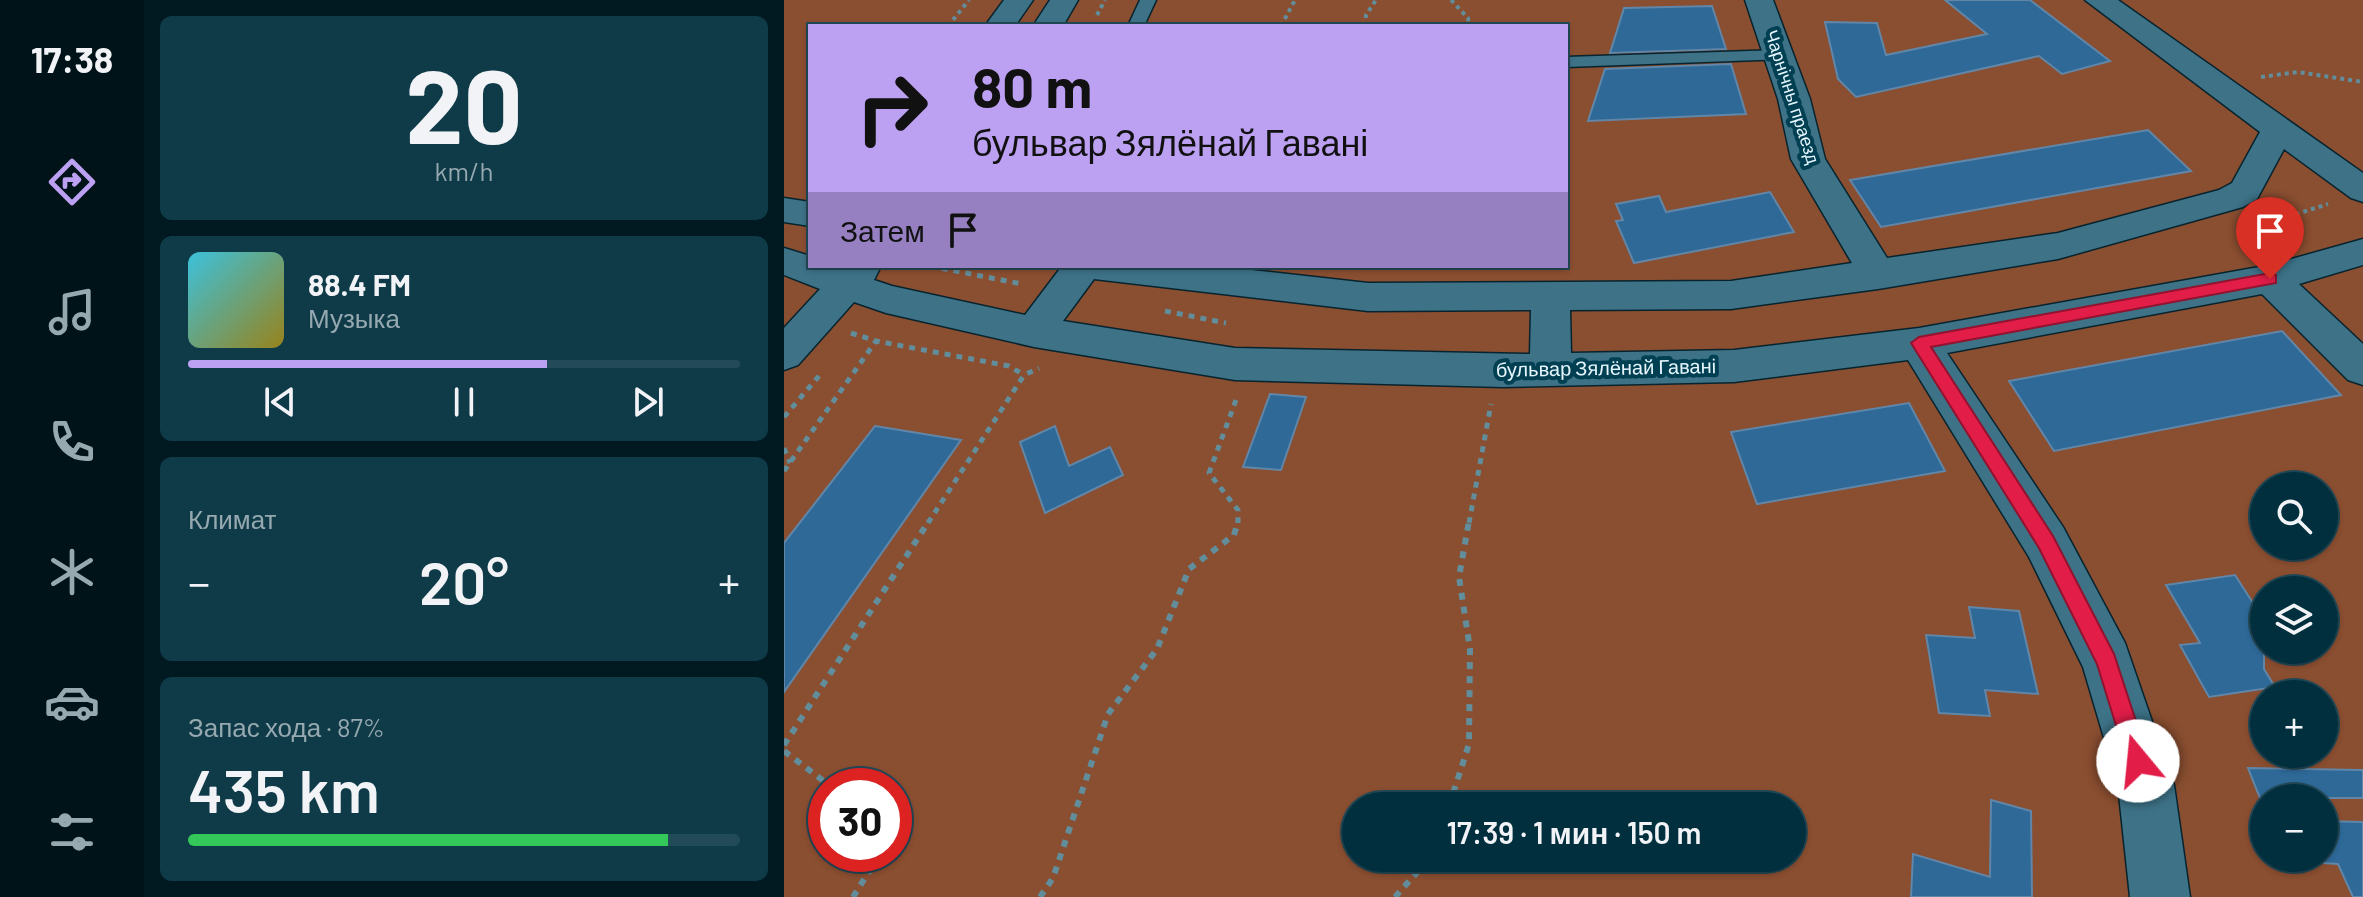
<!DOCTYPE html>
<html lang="ru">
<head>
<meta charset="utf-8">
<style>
	body { margin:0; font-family:Barlow,sans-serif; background:#0f3b49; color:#f1f3f6; height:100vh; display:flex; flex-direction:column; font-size:30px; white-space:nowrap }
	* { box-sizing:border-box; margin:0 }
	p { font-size:26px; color:#96a9b0 }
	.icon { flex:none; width:44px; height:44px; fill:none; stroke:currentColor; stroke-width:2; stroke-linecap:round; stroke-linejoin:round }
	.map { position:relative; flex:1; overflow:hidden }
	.drawer { display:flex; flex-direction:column; gap:16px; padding:16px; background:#011a22; width:640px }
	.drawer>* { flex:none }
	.guide { position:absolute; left:24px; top:24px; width:760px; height:244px; border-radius:0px; box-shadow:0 2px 6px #0004,0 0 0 2px #234a58; background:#bca0f2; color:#111; overflow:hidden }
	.fabs { position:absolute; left:1466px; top:472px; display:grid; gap:16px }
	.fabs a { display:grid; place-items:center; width:88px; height:88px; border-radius:50%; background:#012f3e; box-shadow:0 2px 6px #0004,0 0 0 2px #234a58; font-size:40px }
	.speed { position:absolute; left:24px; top:768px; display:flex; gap:16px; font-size:40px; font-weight:700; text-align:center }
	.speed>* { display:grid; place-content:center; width:104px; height:104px; border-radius:50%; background:#012f3e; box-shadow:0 2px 6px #0004,0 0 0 2px #234a58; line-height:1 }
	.speed .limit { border:12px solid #d22; background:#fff; color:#111 }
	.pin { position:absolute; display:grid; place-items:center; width:68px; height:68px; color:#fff; margin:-82px -34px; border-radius:50% 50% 50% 0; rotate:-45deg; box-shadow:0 0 8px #0007 }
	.pin .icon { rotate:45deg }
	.me { position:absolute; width:88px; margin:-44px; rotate:343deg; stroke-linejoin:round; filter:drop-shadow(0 0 6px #0008) }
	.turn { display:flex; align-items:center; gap:28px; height:168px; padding:0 32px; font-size:36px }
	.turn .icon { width:104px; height:104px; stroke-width:2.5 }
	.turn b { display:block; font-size:56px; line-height:68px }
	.then { display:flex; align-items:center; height:76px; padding:0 32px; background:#0003; gap:16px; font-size:30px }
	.big { font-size:60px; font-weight:600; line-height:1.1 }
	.drawer .widget { flex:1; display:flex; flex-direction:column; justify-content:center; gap:12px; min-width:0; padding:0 28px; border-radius:12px; background:#0f3b49 }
	.drawer .dial { align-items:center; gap:0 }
	.dial b { font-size:104px; line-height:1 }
	.song { display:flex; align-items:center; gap:24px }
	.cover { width:96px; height:96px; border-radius:12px; background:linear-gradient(135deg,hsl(190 70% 55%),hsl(50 70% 35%)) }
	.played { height:8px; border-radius:4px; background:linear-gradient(90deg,#bca0f2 65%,#234a58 65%) }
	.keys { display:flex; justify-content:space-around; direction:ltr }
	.heat { display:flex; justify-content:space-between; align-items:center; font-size:44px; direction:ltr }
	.charge { height:12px; border-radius:6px; background:linear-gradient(90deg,#34c759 87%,#234a58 0) }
	.trip { position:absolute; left:558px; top:792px; width:464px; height:80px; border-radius:40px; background:#012f3e; box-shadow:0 2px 6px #0004,0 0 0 2px #234a58; font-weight:600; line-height:80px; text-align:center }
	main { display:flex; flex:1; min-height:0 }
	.menu { display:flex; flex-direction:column; width:144px; justify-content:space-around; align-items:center; background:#001319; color:#96a9b0 }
	.menu .icon { width:56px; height:56px }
	.menu .on { color:#bca0f2 }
	.menu b { font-size:36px; color:#f1f3f6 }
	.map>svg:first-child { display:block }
	.green { fill:#8a4e30; fill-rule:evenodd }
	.building { fill:#2e6998; stroke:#6186a7; stroke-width:2 }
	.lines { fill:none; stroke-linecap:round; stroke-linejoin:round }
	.service-casing { stroke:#07242e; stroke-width:3 }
	.minor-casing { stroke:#07242e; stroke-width:3 }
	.path-far2 { stroke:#628d9a; stroke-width:4; stroke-dasharray:4 4; stroke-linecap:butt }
	.path-far1 { stroke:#628d9a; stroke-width:5; stroke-dasharray:6 6; stroke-linecap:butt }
	.path { stroke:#628d9a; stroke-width:6; stroke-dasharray:7 7; stroke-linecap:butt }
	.service { fill:#3d7287; fill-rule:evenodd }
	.minor { fill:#3d7287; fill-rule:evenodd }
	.route { fill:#e11d48; stroke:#92132f; stroke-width:2 }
	.labels { text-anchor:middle; stroke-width:8; stroke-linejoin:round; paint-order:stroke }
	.far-street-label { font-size:18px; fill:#e6f6fd; stroke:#013f52 }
	.street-label { font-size:20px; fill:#e6f6fd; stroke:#013f52 }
</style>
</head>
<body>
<main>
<nav class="menu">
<b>17:38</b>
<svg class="icon on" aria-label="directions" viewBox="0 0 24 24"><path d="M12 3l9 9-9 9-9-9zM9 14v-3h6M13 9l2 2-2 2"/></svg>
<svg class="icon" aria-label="music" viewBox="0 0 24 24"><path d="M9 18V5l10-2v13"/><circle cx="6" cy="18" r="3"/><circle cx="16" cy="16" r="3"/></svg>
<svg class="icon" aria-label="phone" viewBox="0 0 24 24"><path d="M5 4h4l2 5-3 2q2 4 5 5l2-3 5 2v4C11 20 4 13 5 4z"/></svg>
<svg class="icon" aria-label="climate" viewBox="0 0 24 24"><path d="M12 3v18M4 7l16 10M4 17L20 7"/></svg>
<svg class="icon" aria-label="car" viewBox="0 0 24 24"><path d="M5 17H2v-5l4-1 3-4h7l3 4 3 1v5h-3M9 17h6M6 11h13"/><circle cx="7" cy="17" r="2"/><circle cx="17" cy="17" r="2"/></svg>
<svg class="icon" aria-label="filters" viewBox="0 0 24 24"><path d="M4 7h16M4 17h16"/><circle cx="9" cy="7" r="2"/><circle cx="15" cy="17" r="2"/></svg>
</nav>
<section class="drawer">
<div class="widget dial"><b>20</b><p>km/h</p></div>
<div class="widget">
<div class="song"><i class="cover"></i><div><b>88.4 FM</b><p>Музыка</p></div></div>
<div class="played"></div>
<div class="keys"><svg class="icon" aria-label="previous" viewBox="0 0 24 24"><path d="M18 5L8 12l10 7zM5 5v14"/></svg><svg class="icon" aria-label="pause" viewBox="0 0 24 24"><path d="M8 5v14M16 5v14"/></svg><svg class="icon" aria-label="next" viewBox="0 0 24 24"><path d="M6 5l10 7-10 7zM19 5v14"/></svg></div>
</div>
<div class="widget"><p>Климат</p>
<div class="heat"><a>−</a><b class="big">20°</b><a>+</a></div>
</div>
<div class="widget"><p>Запас хода · 87%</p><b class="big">435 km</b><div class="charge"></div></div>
</section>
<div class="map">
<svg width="1579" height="897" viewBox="0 0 1579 897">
	<rect width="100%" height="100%" fill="#013f52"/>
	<!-- green -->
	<path class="green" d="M0,0h1579v897h-1579zM26,26h756v240h-756zM1480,486h60v60h-60zM1480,590h60v60h-60zM1480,694h60v60h-60zM42,786h68v68h-68zM1480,798h60v60h-60zM572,806h436v52h-436z"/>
	<!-- building -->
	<path class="building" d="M1161,0h85l80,61 -48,13 -23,-18 -183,41 -18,-18 -13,-57 52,1 9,32 101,-21z
		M928,6l14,43 -116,4 14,-45z
		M947,64l15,50 -158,7 17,-52z
		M1364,130l43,41 -310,56 -31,-47z
		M986,192l24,40 -160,31 -18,-42 7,-1 -7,-16 43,-8 7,16z
		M1498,331l59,64 -287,56 -45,-70z
		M486,394l36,3 -25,73 -38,-3z
		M1125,403l36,68 -188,33 -26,-72z
		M91,426l86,14 -177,252v-149z
		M271,426l14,40 41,-19 13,28 -78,38 -25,-71z
		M1451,575l29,45v49l11,18 -66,10 -29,-52 20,-2 -34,-58z
		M1185,607l50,4 19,83 -53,-4 5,26 -51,-3 -13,-78 49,3z
		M1464,768l115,2v28h-103z
		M1207,800l40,11 1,86h-121l2,-43 77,23z
		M1540,821l39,1v75h-10l-15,-33 -14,-1z"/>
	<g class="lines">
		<!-- service casing -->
		<g class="service-casing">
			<path id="service" d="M356,0h16l-12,26h-16z
				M996,50l6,1 2,4 -2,4 -220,8v-10z"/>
		</g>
		<!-- minor casing -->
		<g class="minor-casing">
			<path id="minor" d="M220,0h29l-18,26h-30z
				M266,0h28l-15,26h-30z
				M961,0h28l37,99 15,60 62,99 171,-25 161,-43 13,-7 28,-51 -175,-132h33l245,173v29l-12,-4 -67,-49 -27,50 -14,8 -185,52 -180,30 -147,20 -161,1 1,43 163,-3 185,-22 351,-63 93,-26v26l-64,19 64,60v41l-15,-5 -86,-86 -315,59 116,174 62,116 49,142 16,112h-60l-12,-112 -35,-118 -54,-110 -121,-197 -174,22 -231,5 -268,-7 -201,-33 -148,-34 -32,-11 -56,63 -14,5v-42l36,-39 -36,-14v-27l26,8v10h71l-7,14 18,6 133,29 37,-49h153l153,17 363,-2 121,-18 -61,-104 -13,-60zM310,279l274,32 163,-1 -1,44 -295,-6 -172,-27z
				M0,198l26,4v24l-26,-4z"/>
		</g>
		<!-- path-far2 -->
		<path class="path-far2" d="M667,0l17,18 1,8
			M313,15l8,-15
			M164,26l21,-26
			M497,26l14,-26
			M581,26l1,-11 10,-15
			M1477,77l37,-5 65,10
			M1479,224l7,6
			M1466,229l78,-25"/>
		<!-- path-far1 -->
		<path class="path-far1" d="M1484,228l15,13
			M1466,229l3,-1
			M146,266l92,18
			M381,311l61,12
			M67,333l25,8 133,25 15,9
			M452,400l-27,73 29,37v13
			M0,417l35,-41
			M0,448l6,15
			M0,471l92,-130
			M144,523l96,-148 15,-7
			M685,523l22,-119"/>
		<!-- path -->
		<path class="path" d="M0,745l145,-224
			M0,751l46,35
			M665,806l20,-62 1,-95 -11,-72 10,-56
			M69,897l27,-43
			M256,897l13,-19 55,-164 49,-65 32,-80 45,-34 4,-14
			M611,897l35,-39"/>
		<!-- service -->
		<use href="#service" class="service"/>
		<!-- minor -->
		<use href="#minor" class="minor"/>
	</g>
	<!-- route -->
	<path class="route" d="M1486,273l6,2v8l-345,64 122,189 61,118 35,107 -3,8 -8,3 -8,-3 -3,-8 -30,-97 -58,-116 -128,-205 8,-6z"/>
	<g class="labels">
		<!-- far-street labels -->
		<g class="far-street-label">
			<text transform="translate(1008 97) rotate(72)" y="6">Чарнічны праезд</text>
		</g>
		<!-- street labels -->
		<g class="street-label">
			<text transform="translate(822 368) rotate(-1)" y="7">бульвар Зялёнай Гавані</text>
		</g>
	</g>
</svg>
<div class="fabs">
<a><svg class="icon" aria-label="search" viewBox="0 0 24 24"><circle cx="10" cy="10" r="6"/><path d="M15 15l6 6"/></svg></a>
<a><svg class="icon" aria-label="layers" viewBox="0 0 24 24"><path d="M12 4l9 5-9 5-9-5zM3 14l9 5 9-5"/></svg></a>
<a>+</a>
<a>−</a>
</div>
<div class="speed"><div class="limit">30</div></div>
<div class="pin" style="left:1486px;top:279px;background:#d93025"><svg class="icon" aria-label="arrive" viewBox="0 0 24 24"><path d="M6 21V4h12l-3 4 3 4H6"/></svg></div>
<svg class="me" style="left:1354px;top:761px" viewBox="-20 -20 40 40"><circle r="19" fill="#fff"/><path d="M0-13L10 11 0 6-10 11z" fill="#e11d48"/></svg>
<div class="trip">17:39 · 1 мин · 150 m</div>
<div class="guide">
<div class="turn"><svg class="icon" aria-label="right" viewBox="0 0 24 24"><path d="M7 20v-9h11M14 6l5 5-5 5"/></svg><div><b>80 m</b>бульвар Зялёнай Гавані</div></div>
<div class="then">Затем<svg class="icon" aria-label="arrive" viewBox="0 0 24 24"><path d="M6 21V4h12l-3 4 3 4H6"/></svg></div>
</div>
</div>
</main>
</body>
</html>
